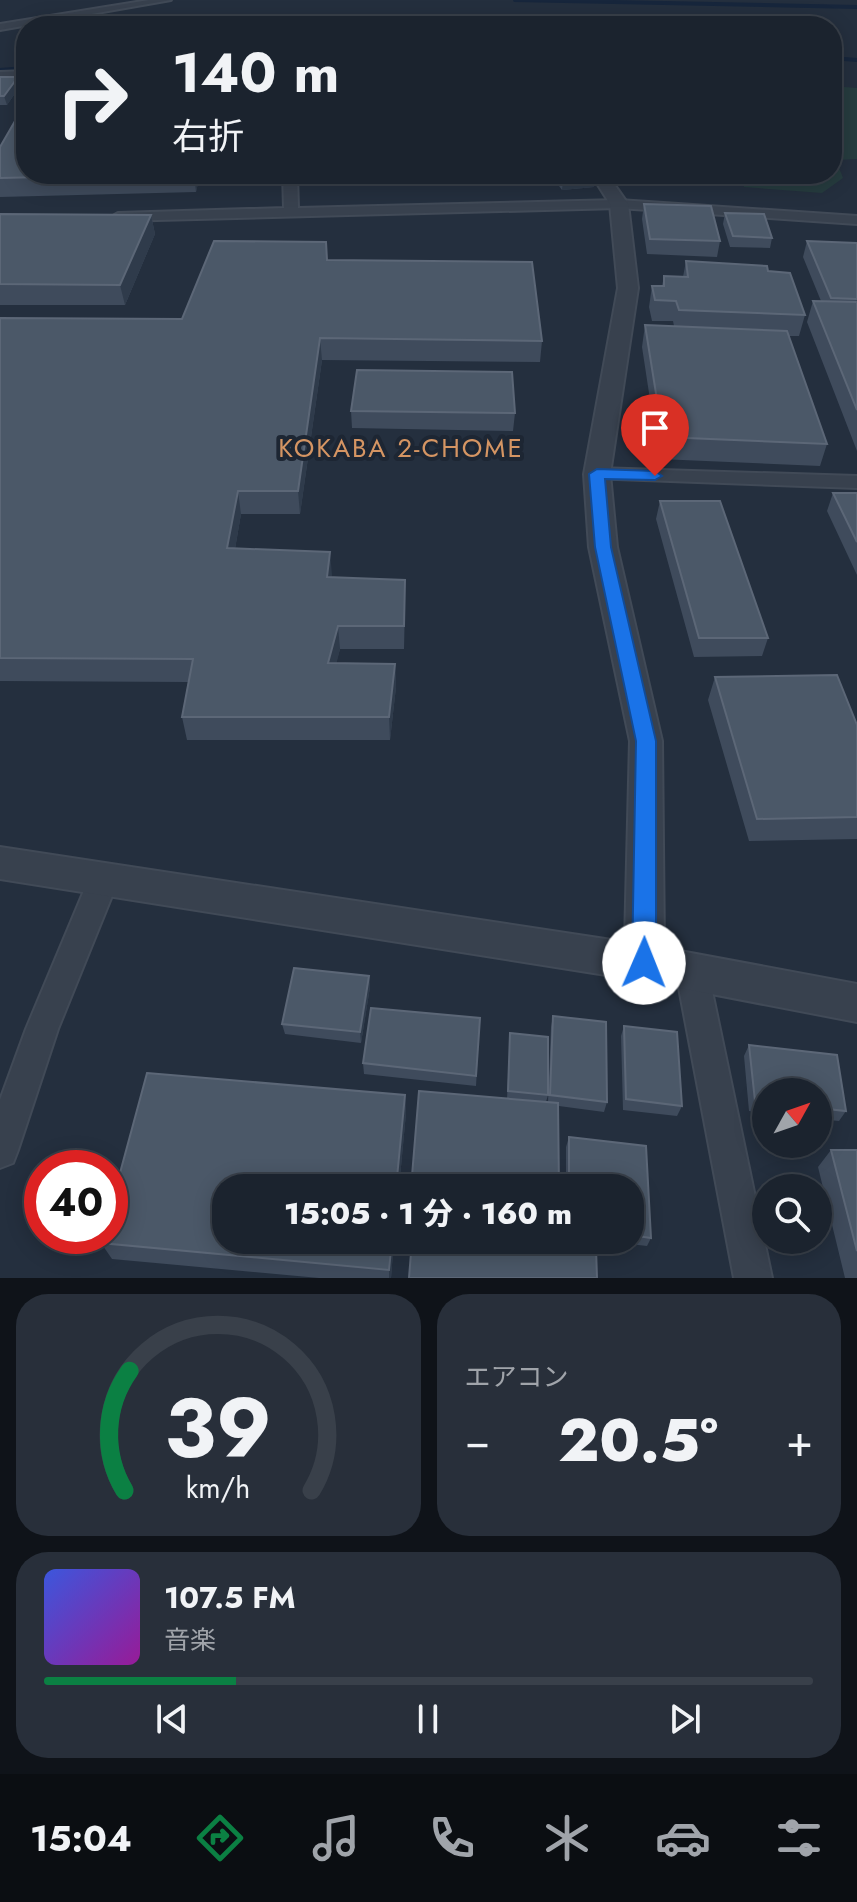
<!DOCTYPE html>
<html lang="ja">
<head>
<meta charset="utf-8">
<style>
	body { margin:0; font-family:Jost,"Noto Sans JP",sans-serif; background:#282f3a; color:#f1f3f6; height:100vh; display:flex; flex-direction:column; font-size:30px; white-space:nowrap }
	* { box-sizing:border-box; margin:0 }
	p { font-size:26px; color:#a0a4aa }
	.icon { flex:none; width:44px; height:44px; fill:none; stroke:currentColor; stroke-width:2; stroke-linecap:round; stroke-linejoin:round }
	.map { position:relative; height:1278px; overflow:hidden }
	.sheet { display:flex; flex-direction:column; gap:16px; padding:16px; background:#0f1319; flex:1 }
	.sheet>* { flex:none }
	.hud { position:absolute; left:16px; top:16px; width:826px; height:168px; border-radius:32px; box-shadow:0 4px 20px #0003,0 0 0 2px #39404a; background:#1b232e; color:#f1f3f6; overflow:hidden }
	.needle { width:52px; rotate:50deg }
	.tools { position:absolute; left:752px; top:1078px; display:grid; gap:16px }
	.tools a { display:grid; place-items:center; width:80px; height:80px; border-radius:50%; background:#1b232e; box-shadow:0 4px 20px #0003,0 0 0 2px #39404a; font-size:40px }
	.speed { position:absolute; left:24px; top:1150px; display:flex; gap:16px; font-size:40px; font-weight:700; text-align:center }
	.speed>* { display:grid; place-content:center; width:104px; height:104px; border-radius:50%; background:#1b232e; box-shadow:0 4px 20px #0003,0 0 0 2px #39404a; line-height:1 }
	.speed .limit { border:12px solid #d22; background:#fff; color:#111 }
	.pin { position:absolute; display:grid; place-items:center; width:68px; height:68px; color:#fff; margin:-82px -34px; border-radius:50% 50% 50% 0; rotate:-45deg; box-shadow:0 0 8px #0007 }
	.pin .icon { rotate:45deg }
	.me { position:absolute; width:88px; margin:-44px; rotate:1deg; stroke-linejoin:round; filter:drop-shadow(0 0 6px #0008) }
	.turn { display:flex; align-items:center; gap:28px; height:168px; padding:0 24px; font-size:36px }
	.turn .icon { width:104px; height:104px; stroke-width:2.5 }
	.turn b { display:block; font-size:56px; line-height:68px }
	.big { font-size:60px; font-weight:800; line-height:1.1 }
	.sheet .tile { flex:1; display:flex; flex-direction:column; justify-content:center; gap:12px; min-width:0; padding:0 28px; border-radius:32px; background:#282f3a }
	.sheet .dial { align-items:center; gap:0 }
	.dial svg { height:208px; overflow:visible; fill:none; stroke:#39404a; stroke-width:7; stroke-linecap:round; text-anchor:middle }
	.dial text { fill:#f1f3f6; stroke:none }
	.song { display:flex; align-items:center; gap:24px }
	.cover { width:96px; height:96px; border-radius:12px; background:linear-gradient(135deg,hsl(230 70% 55%),hsl(300 70% 35%)) }
	.played { height:8px; border-radius:4px; background:linear-gradient(90deg,#0b8043 25%,#39404a 25%) }
	.keys { display:flex; justify-content:space-around; direction:ltr }
	.heat { display:flex; justify-content:space-between; align-items:center; font-size:44px; direction:ltr }
	.sheet .tiles { flex:1; display:grid; gap:16px; grid-template-columns:1fr 1fr }
	.tile:last-child { grid-column:span 2 }
	.trip { position:absolute; left:212px; top:1174px; width:432px; height:80px; border-radius:32px; background:#1b232e; box-shadow:0 4px 20px #0003,0 0 0 2px #39404a; font-weight:800; line-height:80px; text-align:center }
	.tabs { display:flex; height:128px; justify-content:space-around; align-items:center; background:#0b0e12; color:#a0a4aa }
	.tabs .icon { width:56px; height:56px }
	.tabs .current { color:#0b8043 }
	.tabs b { font-size:36px; color:#f1f3f6 }
	.map>svg:first-child { display:block }
	.green { fill:#263c3f }
	.lines { fill:none; stroke-linecap:round; stroke-linejoin:round }
	.stream { stroke:#17263c; stroke-width:4 }
	.minor-casing { stroke:#414a57; stroke-width:4 }
	.tertiary-casing { stroke:#414a57; stroke-width:4 }
	.minor { fill:#38414e; fill-rule:evenodd }
	.tertiary { fill:#38414e; fill-rule:evenodd }
	.wall { fill:#3f4b5c }
	.shaded-wall { fill:#2f3b4b }
	.building { fill:#4b5868; stroke:#5c6777; stroke-width:2 }
	.route { fill:#1a73e8; stroke:#114b97; stroke-width:2 }
	.labels { text-anchor:middle; stroke-width:8; stroke-linejoin:round; paint-order:stroke }
	.neighbourhood-label { font-size:26px; letter-spacing:2px; fill:#d59563; stroke:#1d2633 }
</style>
</head>
<body>
<div class="map">
<svg width="857" height="1278" viewBox="0 0 857 1278">
	<rect width="100%" height="100%" fill="#242f3e"/>
	<!-- green -->
	<path class="green" d="M832,86l25,2v71l-21,1 7,18 -21,15 -78,-6 -4,-13h92z"/>
	<g class="lines">
		<!-- stream -->
		<path class="stream" d="M515,0l342,7
			M832,58l25,2
			M0,70l26,-2"/>
		<!-- minor casing -->
		<g class="minor-casing">
			<path id="minor" d="M149,0h22l-171,30v-6z
				M283,174h14l1,34 321,-8 238,16v8l-238,-16 -501,13 -7,-4 7,-4 166,-5z
				M597,468l260,8v12l-267,-10 -3,-4 3,-4z
				M103,868l10,4 5,9 -60,148 -40,121 -5,13 -13,5v-68l26,-71 62,-148 5,-9z
				M692,957l11,5 5,10 64,306h-38l-58,-306 5,-10z"/>
		</g>
		<!-- tertiary casing -->
		<g class="tertiary-casing">
			<path id="tertiary" d="M26,71v8l-26,1v-8z
				M591,174h16l21,30 10,84 -28,186 7,73 45,194 2,207 193,36v38l-213,-41 -644,-102v-32l625,95 5,-201 -41,-194 -5,-73 34,-186 -8,-84z"/>
		</g>
		<!-- minor -->
		<use href="#minor" class="minor"/>
		<!-- tertiary -->
		<use href="#tertiary" class="tertiary"/>
	</g>
	<!-- wall -->
	<path class="wall" d="M0,77h18l2,9 -13,19h-7z
		M0,147l200,27 -4,18 -196,5z
		M484,174h29v2h-28z
		M521,174l23,5 -1,5 -20,1 -2,-6z
		M555,174h37l3,3 -1,10 -32,3 -8,-11z
		M644,204l76,37 -3,16 -70,-3 -5,-35z
		M725,213l47,25 -2,10 -40,-1 -7,-23z
		M0,214l151,1 4,19 -30,71h-125z
		M807,241l50,2v208l-50,-129 6,-21h8l-18,-44z
		M327,260l215,81 -2,21 -218,-2 -22,154h-59l-6,35 97,28 73,26 -1,46h-64l-4,14 59,1 1,23 -6,53h-203l-5,-23 6,-35 -188,-1v-363l182,1z
		M686,261l82,10 37,44 -6,21h-10l38,108 -7,22 -161,-7 -17,-112 3,-22 29,1 -1,-5h-21l-3,-14 3,-21h10l2,-10 19,1z
		M351,411l164,2 -2,18 -161,-3z
		M833,493h24v82l-30,-64z
		M660,501l108,137 -6,18 -68,1 -38,-138z
		M715,677l142,48v114l-108,2 -41,-141z
		M369,976l1,11 -9,56 -76,-9 -3,-10z
		M553,1016l54,86 -3,10 -97,-13 3,-66 38,62 -2,7h2l3,-75z
		M480,1018l-4,68 -112,-12 -1,-11z
		M624,1026l58,80 -5,10 -54,-6 -2,-74z
		M749,1045l88,10 9,56 -7,10 -21,-2v-27h-52v21l-17,-2 -5,-55z
		M147,1073l258,22 1,18 -7,75h-173v52h168l-3,38h-72l-207,-19 -11,-16 2,-7h7v-26z
		M569,1137l77,9 5,92 -4,8 -52,-6h35v-52h-64v-41z
		M831,1150h26v128h-12l-27,-111z"/>
	<!-- shaded-wall -->
	<path class="shaded-wall" d="M18,77l2,9 -13,19 -3,-9z
		M194,174h6l-4,18z
		M595,177l-1,10 -32,3 1,-10z
		M151,215l4,19 -30,71 -5,-20z
		M320,338l2,22 -22,154 -2,-23z
		M238,491l3,23 -10,58 -4,-24z
		M330,552l2,23 -3,25 -2,-23z
		M338,626l2,23 -9,37 -3,-23z
		M395,664l1,23 -6,53 -1,-23z
		M369,976l1,11 -9,56 -1,-11z
		M405,1095l1,18 -7,75h-3z
		M392,1240h2l-3,38h-2v-8z"/>
	<!-- building -->
	<path class="building" d="M0,77h18l-14,19h-4z
		M26,102v72h145l-171,4v-31z
		M521,174h20l3,5 -20,1z
		M559,174h33l3,3 -32,3z
		M644,204l67,2 9,35 -70,-2z
		M725,213l39,1 8,24 -39,-2z
		M0,214l151,1 -31,70 -120,-1z
		M214,241l112,1 1,18 205,2 10,79 -222,-3 -22,153h-60l-11,57 103,4 -3,25 78,3 -1,46h-66l-10,37 67,1 -6,53h-207l11,-58 -193,-1v-340l182,1z
		M807,241l50,2v56l-26,-1z
		M686,261l81,5 1,5 22,2 15,42 -126,-5 -3,-9 -21,-1 -3,-14h12v-10l24,1z
		M813,301l44,1v108z
		M645,325l142,6 40,113 -164,-7z
		M357,370l155,2 3,41 -164,-2z
		M833,493h24v49z
		M660,501h60l48,137h-69z
		M837,675l20,50v92l-100,2 -42,-142z
		M294,968l75,8 -9,56 -78,-8z
		M371,1008l109,10 -4,58 -113,-13z
		M553,1016l53,6 1,80 -57,-7z
		M624,1026l53,6 5,74 -56,-7z
		M510,1033l38,4v58l-40,-4z
		M749,1045l88,10 9,56 -28,-3v-16h-52v10l-11,-1z
		M147,1073l258,22 -9,93h-170v52h166l-3,30 -288,-27 2,-7h7v-26z
		M419,1091l139,12 1,85h-148z
		M569,1137l77,9 5,92 -21,-3v-47h-61z
		M831,1150h26v101z
		M412,1240h102l82,8 1,30h-188z"/>
	<!-- route -->
	<path class="route" d="M597,469l58,2 7,5 -7,4 -50,-1 6,68 45,194v222l-4,8 -8,3 -9,-3 -3,-8 4,-222 -41,-194 -6,-73z"/>
	<g class="labels">
		<!-- neighbourhood labels -->
		<g class="neighbourhood-label">
			<text x="401" y="457">KOKABA 2-CHOME</text>
		</g>
	</g>
</svg>
<div class="tools">
<a><svg class="needle" viewBox="-14 -14 28 28"><path d="M0-13l5 13h-10z" fill="#e53935"/><path d="M0 13l5-13h-10z" fill="#a0a4aa"/></svg></a>
<a><svg class="icon" aria-label="search" viewBox="0 0 24 24"><circle cx="10" cy="10" r="6"/><path d="M15 15l6 6"/></svg></a>
</div>
<div class="speed"><div class="limit">40</div></div>
<div class="pin" style="left:655px;top:476px;background:#d93025"><svg class="icon" aria-label="arrive" viewBox="0 0 24 24"><path d="M6 21V4h12l-3 4 3 4H6"/></svg></div>
<svg class="me" style="left:644px;top:963px" viewBox="-20 -20 40 40"><circle r="19" fill="#fff"/><path d="M0-13L10 11 0 6-10 11z" fill="#1a73e8"/></svg>
<div class="trip">15:05 · 1 分 · 160 m</div>
<div class="hud">
<div class="turn"><svg class="icon" aria-label="right" viewBox="0 0 24 24"><path d="M7 20v-9h11M14 6l5 5-5 5"/></svg><div><b>140 m</b>右折</div></div>
</div>
</div>
<section class="sheet">
<div class="tiles">
<div class="tile dial"><svg viewBox="0 0 100 80">
<path d="M14 69A42 42 0 1 1 86 69"/>
<path d="M14 69A42 42 0 0 1 16 23" stroke="#0b8043"/>
<text x="50" y="56" font-size="32" font-weight="700">39</text>
<text x="50" y="72" font-size="11">km/h</text>
</svg></div>
<div class="tile"><p>エアコン</p>
<div class="heat"><a>−</a><b class="big">20.5°</b><a>+</a></div>
</div>
<div class="tile">
<div class="song"><i class="cover"></i><div><b>107.5 FM</b><p>音楽</p></div></div>
<div class="played"></div>
<div class="keys"><svg class="icon" aria-label="previous" viewBox="0 0 24 24"><path d="M18 5L8 12l10 7zM5 5v14"/></svg><svg class="icon" aria-label="pause" viewBox="0 0 24 24"><path d="M8 5v14M16 5v14"/></svg><svg class="icon" aria-label="next" viewBox="0 0 24 24"><path d="M6 5l10 7-10 7zM19 5v14"/></svg></div>
</div>
</div>
</section>
<nav class="tabs">
<b>15:04</b>
<svg class="icon current" aria-label="directions" viewBox="0 0 24 24"><path d="M12 3l9 9-9 9-9-9zM9 14v-3h6M13 9l2 2-2 2"/></svg>
<svg class="icon" aria-label="music" viewBox="0 0 24 24"><path d="M9 18V5l10-2v13"/><circle cx="6" cy="18" r="3"/><circle cx="16" cy="16" r="3"/></svg>
<svg class="icon" aria-label="phone" viewBox="0 0 24 24"><path d="M5 4h4l2 5-3 2q2 4 5 5l2-3 5 2v4C11 20 4 13 5 4z"/></svg>
<svg class="icon" aria-label="climate" viewBox="0 0 24 24"><path d="M12 3v18M4 7l16 10M4 17L20 7"/></svg>
<svg class="icon" aria-label="car" viewBox="0 0 24 24"><path d="M5 17H2v-5l4-1 3-4h7l3 4 3 1v5h-3M9 17h6M6 11h13"/><circle cx="7" cy="17" r="2"/><circle cx="17" cy="17" r="2"/></svg>
<svg class="icon" aria-label="filters" viewBox="0 0 24 24"><path d="M4 7h16M4 17h16"/><circle cx="9" cy="7" r="2"/><circle cx="15" cy="17" r="2"/></svg>
</nav>
</body>
</html>
